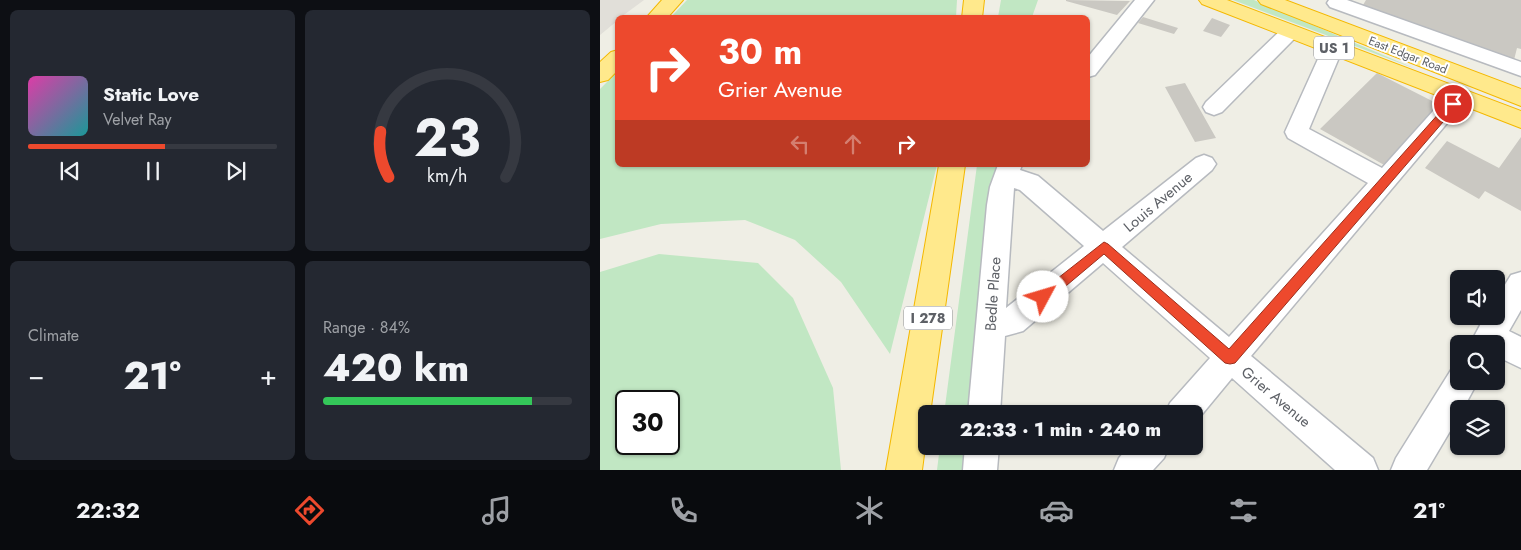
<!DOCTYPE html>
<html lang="en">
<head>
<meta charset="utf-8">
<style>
	body { margin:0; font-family:Jost,sans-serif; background:#242831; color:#f1f3f6; height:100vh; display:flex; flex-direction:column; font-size:19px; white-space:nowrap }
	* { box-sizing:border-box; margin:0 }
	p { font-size:16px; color:#9ea1a6 }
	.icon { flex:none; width:28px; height:28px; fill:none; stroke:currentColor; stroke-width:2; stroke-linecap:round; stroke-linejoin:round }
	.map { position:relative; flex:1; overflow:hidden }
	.side { display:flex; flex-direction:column; gap:10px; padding:10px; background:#0d0f14; width:600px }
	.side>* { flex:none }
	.banner { position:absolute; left:15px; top:15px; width:475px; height:152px; border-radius:8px; box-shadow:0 1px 4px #0004; background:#ed492d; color:#fff; overflow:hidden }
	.fabs { position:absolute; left:850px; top:270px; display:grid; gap:10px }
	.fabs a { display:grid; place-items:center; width:55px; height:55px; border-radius:8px; background:#171b24; box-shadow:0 1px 4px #0004; font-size:25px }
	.speed { position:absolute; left:15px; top:390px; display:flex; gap:10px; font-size:25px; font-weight:700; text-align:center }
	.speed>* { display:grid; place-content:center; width:65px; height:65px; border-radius:50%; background:#171b24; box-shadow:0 1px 4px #0004; line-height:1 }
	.speed .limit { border:2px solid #111; border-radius:8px; background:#fff; color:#111 }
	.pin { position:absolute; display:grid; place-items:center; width:42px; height:42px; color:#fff; margin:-21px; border:2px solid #fff; border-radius:50%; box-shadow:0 1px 5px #0007 }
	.me { position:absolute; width:55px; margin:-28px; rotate:51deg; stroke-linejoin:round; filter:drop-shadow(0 0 4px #0008) }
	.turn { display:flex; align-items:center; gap:18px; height:105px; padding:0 20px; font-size:22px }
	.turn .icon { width:65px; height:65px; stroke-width:2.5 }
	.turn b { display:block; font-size:35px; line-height:42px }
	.lanes { display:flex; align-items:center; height:48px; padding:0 20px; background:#0003; justify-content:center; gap:25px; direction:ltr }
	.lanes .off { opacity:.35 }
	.big { font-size:38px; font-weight:800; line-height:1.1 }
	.side .tile { flex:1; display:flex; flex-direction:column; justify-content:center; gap:8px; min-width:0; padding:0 18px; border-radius:8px; background:#242831 }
	.side .dial { align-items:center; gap:0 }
	.dial svg { height:130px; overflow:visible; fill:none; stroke:#363941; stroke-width:7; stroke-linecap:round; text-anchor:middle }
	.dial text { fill:#f1f3f6; stroke:none }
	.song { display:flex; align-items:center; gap:15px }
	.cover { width:60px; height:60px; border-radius:8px; background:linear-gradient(135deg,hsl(320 70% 55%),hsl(180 70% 35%)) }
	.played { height:5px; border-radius:2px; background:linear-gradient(90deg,#ed492d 55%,#363941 55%) }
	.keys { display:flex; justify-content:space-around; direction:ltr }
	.heat { display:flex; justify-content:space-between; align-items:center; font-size:28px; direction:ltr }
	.charge { height:8px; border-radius:4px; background:linear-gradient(90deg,#34c759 84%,#363941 0) }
	.side .tiles { flex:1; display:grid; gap:10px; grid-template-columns:repeat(2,1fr) }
	.trip { position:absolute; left:318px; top:405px; width:285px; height:50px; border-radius:8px; background:#171b24; box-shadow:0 1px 4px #0004; font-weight:800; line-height:50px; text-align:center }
	.tab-bar { display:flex; height:80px; justify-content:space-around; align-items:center; background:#090b0e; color:#9ea1a6 }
	.tab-bar .icon { width:35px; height:35px }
	.tab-bar .current { color:#ed492d }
	.tab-bar b { font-size:22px; color:#f1f3f6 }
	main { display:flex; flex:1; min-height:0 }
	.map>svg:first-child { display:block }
	.industrial { fill:#e1dfd9 }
	.green { fill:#c1e7c3; fill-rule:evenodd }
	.building { fill:#cac8c2 }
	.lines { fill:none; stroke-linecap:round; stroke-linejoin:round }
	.minor-casing { stroke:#b7babf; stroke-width:3 }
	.highway-casing { stroke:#f4b800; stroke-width:2 }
	.minor { fill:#fff; fill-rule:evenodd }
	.highway { fill:#ffe98c; fill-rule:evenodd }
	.route { fill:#ed492d; stroke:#9a2f1d }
	.labels { text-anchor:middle; stroke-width:4; stroke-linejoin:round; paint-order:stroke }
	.far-street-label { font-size:12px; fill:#5d6066; stroke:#fff }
	.shield { fill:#fff; stroke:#8e9094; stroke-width:1 }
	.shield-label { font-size:14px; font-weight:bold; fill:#5d6066 }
	.street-label { font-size:15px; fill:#5d6066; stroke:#fff }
</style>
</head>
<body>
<main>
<section class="side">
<div class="tiles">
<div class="tile">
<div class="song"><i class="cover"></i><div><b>Static Love</b><p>Velvet Ray</p></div></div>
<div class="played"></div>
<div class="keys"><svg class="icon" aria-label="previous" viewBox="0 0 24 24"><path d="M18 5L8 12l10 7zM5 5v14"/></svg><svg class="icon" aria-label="pause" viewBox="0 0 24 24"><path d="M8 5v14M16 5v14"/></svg><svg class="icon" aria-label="next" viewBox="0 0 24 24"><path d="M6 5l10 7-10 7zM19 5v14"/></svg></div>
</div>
<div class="tile dial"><svg viewBox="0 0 100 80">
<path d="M14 69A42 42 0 1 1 86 69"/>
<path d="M14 69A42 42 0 0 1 9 41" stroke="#ed492d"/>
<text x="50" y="56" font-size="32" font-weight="700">23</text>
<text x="50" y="72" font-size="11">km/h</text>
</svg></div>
<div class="tile"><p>Climate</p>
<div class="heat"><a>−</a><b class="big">21°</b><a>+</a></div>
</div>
<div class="tile"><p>Range · 84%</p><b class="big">420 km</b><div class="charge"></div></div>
</div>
</section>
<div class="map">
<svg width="921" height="470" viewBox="0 0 921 470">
	<rect width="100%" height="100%" fill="#efeee5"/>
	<!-- industrial -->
	<path class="industrial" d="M0,0h44l-23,17 -3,1 -1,3 -17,14z"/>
	<!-- green -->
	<path class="green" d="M87,0h270l-1,17h-285z
		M401,0h37l-6,17h-34z
		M633,0h21l162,69z
		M17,72l1,93h319l-47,189 -49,-72 -46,-42 -50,-20 -84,4 -61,15v-150z
		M377,165h21l-10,56 -15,193h-29z
		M59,254l99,9 35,35 40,90 8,82h-241v-198zM69,401v43h-43v-43z
		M340,446h30l-2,24h-31z"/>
	<!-- building -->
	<path class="building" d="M766,0h155v49l-4,-1 -3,12 -154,-50z
		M466,1v-1l64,1 -13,14z
		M543,17l35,11 -4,6 -36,-11z
		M612,18l18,7 -9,12 -18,-6z
		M777,73l63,32 -54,61 -66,-37z
		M585,83l31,55 -21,4 -30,-55z
		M921,137v74l-36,-20 -6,8 -54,-31 22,-27 52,27z"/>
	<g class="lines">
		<!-- minor casing -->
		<g class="minor-casing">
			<path id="minor" d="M535,0h19l-59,75 -7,2v-20z
				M729,0h18l174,62v14l-191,-69 -3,-4z
				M690,26l7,2 3,4 -3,4 -75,76 -8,3 -8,-3 -3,-5 3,-5 77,-74z
				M733,42l7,2 3,4 -34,81 73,39 69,-77 8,-2 8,2 3,5 -219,260 122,102 5,12h-43l-103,-92 -38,46v-10h-29l5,-11 40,-45 -107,-95 -80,68 -18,5 -5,78h-32l19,-209 3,-18 8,-22h24l-2,5 18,6 65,55 93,-73 8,-3 8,3 4,6 -4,6 -90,77 107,90 139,-154 -80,-45 -3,-6 38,-84 3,-4zM414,188l6,2 64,56 -78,62z
				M921,272v38l-12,21 12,6v31l-25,-12v-12h-26l15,-28h11v-17l15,-24z
				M859,367v14h19l-15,28h-4v7l-32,54h-36l5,-12 55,-88z
				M365,446h34l-2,24h-34z
				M529,446h40l-5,12 -11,12h-39l5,-12z"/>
		</g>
		<!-- highway casing -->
		<g class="highway-casing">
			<path id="highway" d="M62,0h21l-16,18h-21z
				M364,0h20l-2,18h-20z
				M599,0h28l294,111v17l-319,-124z
				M658,0h27l236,89v17l-260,-102z
				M18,50v20l-10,10 -8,2v-20l11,-10z
				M339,165h26l-35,249h-4v25l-4,31h-36z"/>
		</g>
		<!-- minor -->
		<use href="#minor" class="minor"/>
		<!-- highway -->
		<use href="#highway" class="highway"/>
	</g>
	<!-- route -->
	<path class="route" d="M853,101l4,3 -1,3 -221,256 -5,1 -5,-1 -121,-109 -56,47 -5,1 -4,-1 -2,-4 2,-4 65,-51 4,2 121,105 220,-247z"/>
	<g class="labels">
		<!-- far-street labels -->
		<g class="far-street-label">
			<text transform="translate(808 55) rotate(21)" y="4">East Edgar Road</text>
		</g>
		<!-- shield labels -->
		<g class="shield">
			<rect x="714" y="36.5" width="40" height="23" rx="4"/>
			<rect x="304" y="306.5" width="48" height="23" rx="4"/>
		</g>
		<g class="shield-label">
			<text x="734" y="53">US 1</text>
			<text x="328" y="323">I 278</text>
		</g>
		<!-- street labels -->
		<g class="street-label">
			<text transform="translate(558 202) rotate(-40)" y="5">Louis Avenue</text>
			<text transform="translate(393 294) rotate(-86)" y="5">Bedle Place</text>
			<text transform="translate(676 397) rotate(40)" y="5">Grier Avenue</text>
		</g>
	</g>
</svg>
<div class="fabs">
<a><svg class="icon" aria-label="sound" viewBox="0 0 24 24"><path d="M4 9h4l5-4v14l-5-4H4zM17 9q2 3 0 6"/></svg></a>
<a><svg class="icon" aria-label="search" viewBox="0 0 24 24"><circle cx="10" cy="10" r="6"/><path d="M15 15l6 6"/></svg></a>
<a><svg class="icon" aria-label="layers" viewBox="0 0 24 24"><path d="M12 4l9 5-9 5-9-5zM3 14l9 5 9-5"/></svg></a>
</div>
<div class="speed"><div class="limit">30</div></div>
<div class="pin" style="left:853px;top:104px;background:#d93025"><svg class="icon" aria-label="arrive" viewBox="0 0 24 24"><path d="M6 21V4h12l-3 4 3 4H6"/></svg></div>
<svg class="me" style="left:443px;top:297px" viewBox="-20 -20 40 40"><circle r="19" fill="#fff"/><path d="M0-13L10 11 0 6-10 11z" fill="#ed492d"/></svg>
<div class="trip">22:33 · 1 min · 240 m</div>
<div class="banner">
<div class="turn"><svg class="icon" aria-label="right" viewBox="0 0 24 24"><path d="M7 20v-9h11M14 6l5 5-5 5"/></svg><div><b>30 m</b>Grier Avenue</div></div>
<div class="lanes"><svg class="icon off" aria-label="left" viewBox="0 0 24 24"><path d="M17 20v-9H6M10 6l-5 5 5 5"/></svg><svg class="icon off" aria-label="ahead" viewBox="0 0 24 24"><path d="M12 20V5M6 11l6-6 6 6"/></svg><svg class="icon" aria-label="right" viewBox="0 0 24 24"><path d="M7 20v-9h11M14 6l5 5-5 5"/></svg></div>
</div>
</div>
</main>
<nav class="tab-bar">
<b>22:32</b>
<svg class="icon current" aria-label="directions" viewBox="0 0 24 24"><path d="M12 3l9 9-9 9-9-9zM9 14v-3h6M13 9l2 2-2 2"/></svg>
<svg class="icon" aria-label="music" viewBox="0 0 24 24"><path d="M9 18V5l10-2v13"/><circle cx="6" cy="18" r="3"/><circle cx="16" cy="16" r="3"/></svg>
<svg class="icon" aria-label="phone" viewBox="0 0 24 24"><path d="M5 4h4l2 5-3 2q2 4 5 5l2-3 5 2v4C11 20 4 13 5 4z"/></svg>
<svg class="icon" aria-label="climate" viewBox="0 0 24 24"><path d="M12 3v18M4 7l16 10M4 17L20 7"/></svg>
<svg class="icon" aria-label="car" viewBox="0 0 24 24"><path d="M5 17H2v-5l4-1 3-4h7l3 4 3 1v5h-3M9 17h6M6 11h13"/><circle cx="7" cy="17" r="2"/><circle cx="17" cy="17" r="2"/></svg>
<svg class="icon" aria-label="filters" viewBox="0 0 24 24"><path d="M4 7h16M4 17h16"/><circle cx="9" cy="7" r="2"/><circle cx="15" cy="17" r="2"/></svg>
<b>21°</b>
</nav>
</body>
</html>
